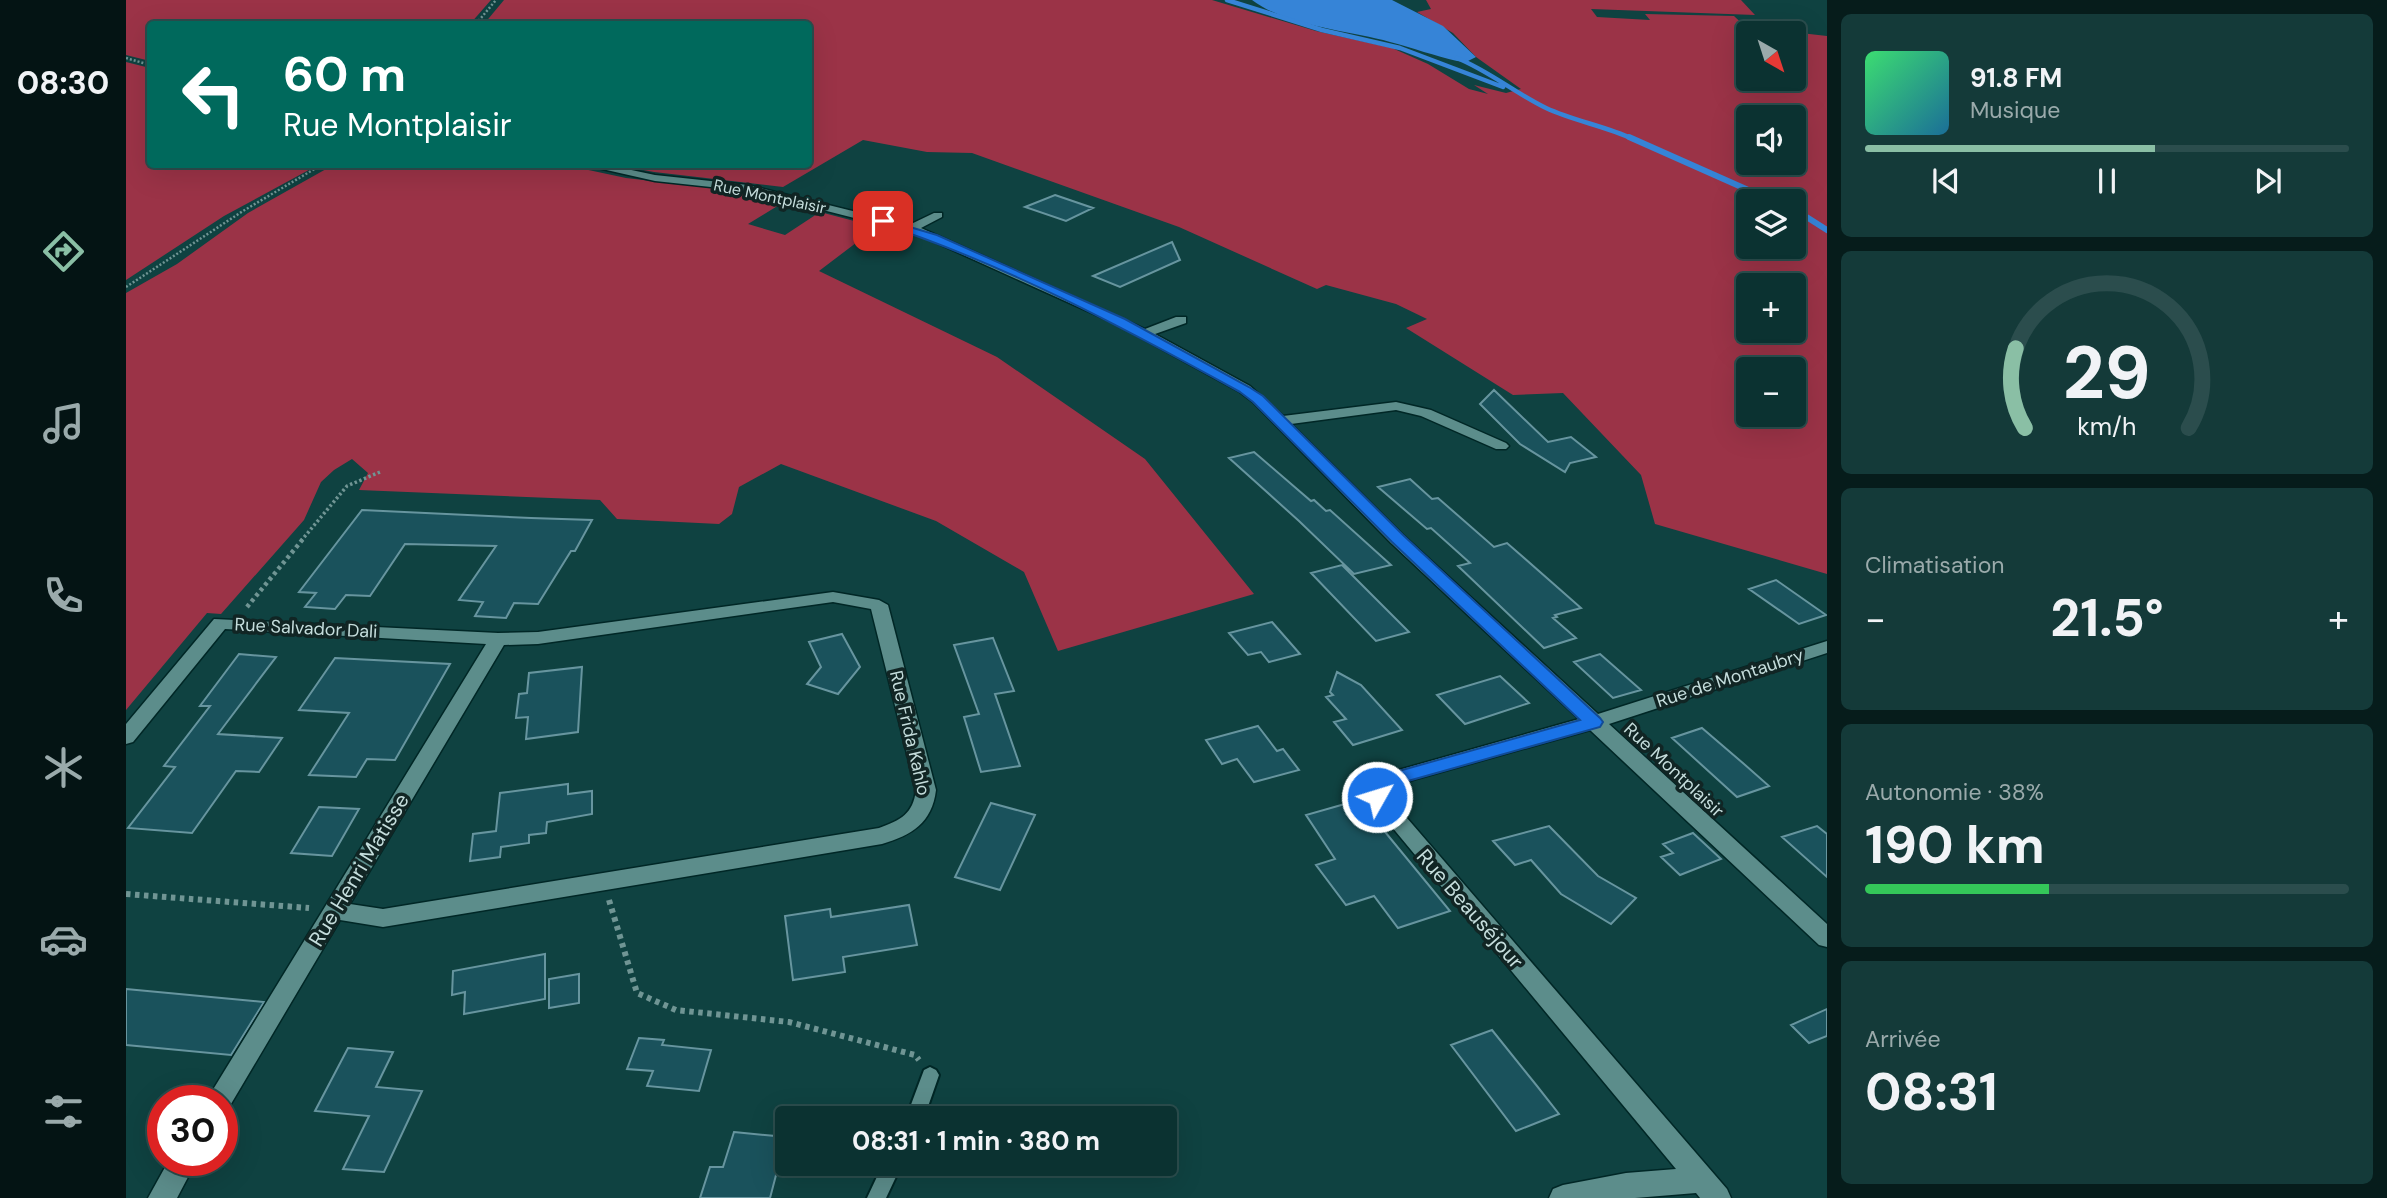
<!DOCTYPE html>
<html lang="fr">
<head>
<meta charset="utf-8">
<style>
	body { margin:0; font-family:"DM Sans",sans-serif; background:#143a39; color:#f1f3f6; height:100vh; display:flex; flex-direction:column; font-size:26px; white-space:nowrap }
	* { box-sizing:border-box; margin:0 }
	p { font-size:23px; color:#9aaaab }
	.icon { flex:none; width:38px; height:38px; fill:none; stroke:currentColor; stroke-width:2; stroke-linecap:round; stroke-linejoin:round }
	.map { position:relative; flex:1; overflow:hidden }
	.panel { display:flex; flex-direction:column; gap:14px; padding:14px; background:#061c1b; width:560px }
	.panel>* { flex:none }
	.guide { position:absolute; left:21px; top:21px; width:665px; height:147px; border-radius:7px; box-shadow:0 7px 28px #0002,0 0 0 2px #2b4d4d; background:#00695c; color:#fff; overflow:hidden }
	.needle { width:46px; rotate:141deg }
	.buttons { position:absolute; left:1610px; top:21px; display:grid; gap:14px }
	.buttons a { display:grid; place-items:center; width:70px; height:70px; border-radius:7px; background:#0b3231; box-shadow:0 7px 28px #0002,0 0 0 2px #2b4d4d; font-size:35px }
	.speed { position:absolute; left:21px; top:1085px; display:flex; gap:14px; font-size:35px; font-weight:700; text-align:center }
	.speed>* { display:grid; place-content:center; width:91px; height:91px; border-radius:50%; background:#0b3231; box-shadow:0 7px 28px #0002,0 0 0 2px #2b4d4d; line-height:1 }
	.speed .limit { border:10px solid #d22; background:#fff; color:#111 }
	.pin { position:absolute; display:grid; place-items:center; width:60px; height:60px; color:#fff; margin:-30px; border-radius:14px; box-shadow:0 4px 10px #0006 }
	.me { position:absolute; width:77px; margin:-38px; rotate:51deg; stroke-linejoin:round; filter:drop-shadow(0 0 5px #0008) }
	.turn { display:flex; align-items:center; gap:24px; height:147px; padding:0 21px; font-size:32px }
	.turn .icon { width:91px; height:91px; stroke-width:2.5 }
	.turn b { display:block; font-size:49px; line-height:60px }
	.big { font-size:52px; font-weight:700; line-height:1.1 }
	.panel .tile { flex:1; display:flex; flex-direction:column; justify-content:center; gap:10px; min-width:0; padding:0 24px; border-radius:10px; background:#143a39 }
	.panel .dial { align-items:center; gap:0 }
	.dial svg { height:182px; overflow:visible; fill:none; stroke:#2b4d4d; stroke-width:7; stroke-linecap:round; text-anchor:middle }
	.dial text { fill:#f1f3f6; stroke:none }
	.song { display:flex; align-items:center; gap:21px }
	.cover { width:84px; height:84px; border-radius:10px; background:linear-gradient(135deg,hsl(140 70% 55%),hsl(200 70% 35%)) }
	.played { height:7px; border-radius:4px; background:linear-gradient(90deg,#8abfa5 60%,#2b4d4d 60%) }
	.keys { display:flex; justify-content:space-around; direction:ltr }
	.heat { display:flex; justify-content:space-between; align-items:center; font-size:38px; direction:ltr }
	.charge { height:10px; border-radius:5px; background:linear-gradient(90deg,#34c759 38%,#2b4d4d 0) }
	.trip { position:absolute; left:649px; top:1106px; width:402px; height:70px; border-radius:7px; background:#0b3231; box-shadow:0 7px 28px #0002,0 0 0 2px #2b4d4d; font-weight:700; line-height:70px; text-align:center }
	main { display:flex; flex:1; min-height:0 }
	.tabs { display:flex; flex-direction:column; width:126px; justify-content:space-around; align-items:center; background:#041414; color:#9aaaab }
	.tabs .icon { width:49px; height:49px }
	.tabs .current { color:#8abfa5 }
	.tabs b { font-size:32px; color:#f1f3f6 }
	.map>svg:first-child { display:block }
	.green { fill:#9b3347; fill-rule:evenodd }
	.water { fill:#3684d7 }
	.lines { fill:none; stroke-linecap:round; stroke-linejoin:round }
	.stream-far1 { stroke:#3684d7; stroke-width:4.5 }
	.stream { stroke:#3684d7; stroke-width:6 }
	.building { fill:#1a525c; stroke:#67959f; stroke-width:2 }
	.lane-casing { stroke:#002726; stroke-width:4 }
	.street-casing { stroke:#002726; stroke-width:3 }
	.path-far3 { stroke:#709594; stroke-width:2.5; stroke-dasharray:2 2; stroke-linecap:butt }
	.path-far2 { stroke:#709594; stroke-width:3.5; stroke-dasharray:2.5 2.5; stroke-linecap:butt }
	.path-far1 { stroke:#709594; stroke-width:4.5; stroke-dasharray:3.5 3.5; stroke-linecap:butt }
	.path { stroke:#709594; stroke-width:6; stroke-dasharray:4.5 4.5; stroke-linecap:butt }
	.lane { fill:#5c8d8b; fill-rule:evenodd }
	.street { fill:#5c8d8b; fill-rule:evenodd }
	.route { fill:#1a73e8; stroke:#114b97; stroke-width:2 }
	.labels { text-anchor:middle; stroke-width:7; stroke-linejoin:round; paint-order:stroke }
	.far-street-label { font-size:16px; fill:#c5dddc; stroke:#112524 }
	.street-label { font-size:18px; fill:#c5dddc; stroke:#112524 }
	.near-street-label { font-size:21px; fill:#c5dddc; stroke:#112524 }
</style>
</head>
<body>
<main>
<nav class="tabs">
<b>08:30</b>
<svg class="icon current" aria-label="directions" viewBox="0 0 24 24"><path d="M12 3l9 9-9 9-9-9zM9 14v-3h6M13 9l2 2-2 2"/></svg>
<svg class="icon" aria-label="music" viewBox="0 0 24 24"><path d="M9 18V5l10-2v13"/><circle cx="6" cy="18" r="3"/><circle cx="16" cy="16" r="3"/></svg>
<svg class="icon" aria-label="phone" viewBox="0 0 24 24"><path d="M5 4h4l2 5-3 2q2 4 5 5l2-3 5 2v4C11 20 4 13 5 4z"/></svg>
<svg class="icon" aria-label="climate" viewBox="0 0 24 24"><path d="M12 3v18M4 7l16 10M4 17L20 7"/></svg>
<svg class="icon" aria-label="car" viewBox="0 0 24 24"><path d="M5 17H2v-5l4-1 3-4h7l3 4 3 1v5h-3M9 17h6M6 11h13"/><circle cx="7" cy="17" r="2"/><circle cx="17" cy="17" r="2"/></svg>
<svg class="icon" aria-label="filters" viewBox="0 0 24 24"><path d="M4 7h16M4 17h16"/><circle cx="9" cy="7" r="2"/><circle cx="15" cy="17" r="2"/></svg>
</nav>
<div class="map">
<svg width="1701" height="1198" viewBox="0 0 1701 1198">
	<rect width="100%" height="100%" fill="#0f4241"/>
	<!-- green -->
	<path class="green" d="M0,0h365l-21,24h-320v37l-24,-6z
		M378,0h708l104,31 76,17 36,16 41,25 19,5 -14,-9 32,8 15,-4 -45,-32 -23,-24 -36,-21 14,-3 -5,-9h315l14,15 -164,-6 6,8 53,3 -5,-6 89,2 18,17h-4v46h46v-46h-5l3,-1 35,4v538l-172,-50 -14,-49 -78,-82 -50,2 -107,-67 21,-9 -31,-15 -70,-19 -9,4 -138,-62 -207,-74 -45,-1 -64,-12 -80,47 -129,-15 -37,-7 191,-1v-140h-324zM1622,117h46v46h-46zM1622,201h46v46h-46zM1622,285h46v46h-46zM1622,369h46v46h-46z
		M0,62l24,6v96l168,1 -94,51 -98,64z
		M209,164l230,1 61,13 103,12 55,12 -36,22 37,11 35,-23 57,15 -58,44 178,86 148,102 109,135 -196,57 -34,-79 -88,-51 -155,-57 -42,23 -7,27 -13,10 -102,-5 -17,-19 -241,-10 9,-17 -16,-14 -18,11 -13,12 -17,38 -83,94 -14,-1 -81,97v-417l51,-29 71,-51z"/>
	<!-- water -->
	<path class="water" d="M1126,0h140l51,26 33,31 -10,5 -9,-1c-22,-5 -44,-13 -67,-19 -42,-12 -102,-15 -138,-42z"/>
	<g class="lines">
		<!-- stream-far1 -->
		<path class="stream-far1" d="M1101,0l95,30 78,18 103,39
			M1331,58c32,13 58,35 89,50 28,13 59,18 87,31"/>
		<!-- stream -->
		<path class="stream" d="M1503,137l144,64
			M1668,209l33,21"/>
	</g>
	<!-- building -->
	<path class="building" d="M929,195l38,13 -27,13 -41,-14z
		M1046,242l8,18 -60,27 -27,-11z
		M1368,390l54,52 23,-5 25,20 -26,6 -5,9 -45,-28 -40,-40z
		M1128,452l57,49 3,-1 12,11 4,-1 61,55 -37,9 -55,-53 -70,-63z
		M1284,479l22,20 6,-1 56,49 13,-4 74,65 -26,7 2,2 -4,1 23,20 -32,10 -86,-82 12,-3 -39,-35 -4,1 -49,-42z
		M236,510l169,8 61,2 -17,31h-4l-33,53 -24,-1 -8,15 -31,-2 8,-14 -24,-2 37,-54 -91,-2 -35,52 -24,-1 -11,14 -30,-2 11,-14 -17,-1z
		M1216,565l67,67 -33,9 -65,-68z
		M1650,580l50,35 -27,9 -50,-35z
		M1146,622l28,32 -31,8 -8,-10 -13,3 -19,-22z
		M716,634l18,33 -22,27 -31,-10 14,-17 -12,-25z
		M867,638l21,53 -19,3 25,72 -39,6 -17,-55 15,-3 -25,-69z
		M113,654l37,3 -58,77 64,4 -23,34 -23,-1 -44,62 -64,-5 47,-61 -11,-1 46,-60h-10z
		M1474,654l41,36 -28,8 -39,-36z
		M209,658l115,6 -55,96 -28,-1 -11,18 -47,-2 40,-62 -50,-3z
		M456,667l-4,65 -52,7 2,-22 -12,1 3,-24 8,-1 2,-20z
		M1211,672l24,13 41,45 -49,15 -19,-23 12,-3 -20,-22 7,-2 -3,-3z
		M1374,676l29,27 -64,21 -28,-29z
		M1132,726l19,25 6,-2 16,21 -45,12 -17,-23 -15,5 -16,-24z
		M1576,728l42,36 25,22 -32,11 -65,-59z
		M442,784v10l24,-3v23l-45,8 -1,11 -17,2v8l-28,4 -1,10 -30,4 3,-27 23,-3 4,-38z
		M1233,800l13,16 78,95 -52,17 -24,-32 -28,9 -30,-40 19,-6 -29,-44z
		M865,803l44,12 -35,75 -45,-13z
		M193,807l40,2 -27,47 -41,-3z
		M1423,826l49,50 38,22 -25,26 -50,-30 -30,-34 -16,5 -22,-24z
		M1691,826l10,8v43l-45,-40z
		M1567,833l28,26 -41,16 -19,-18 12,-4 -10,-9z
		M783,905l8,40 -74,12 2,15 -52,8 -8,-64 45,-7 1,8z
		M419,954v45l-81,15 1,-22 -13,3 1,-24z
		M453,974v29l-30,5v-29z
		M0,989l138,13 -33,53 -105,-10z
		M1701,1009v27l-18,7 -18,-18z
		M1366,1030l45,56 22,28 -43,17 -65,-86z
		M513,1038l25,2 -2,5 49,5 -12,41 -52,-5 6,-15 -26,-2z
		M222,1048l45,4 -17,35 46,4 -38,81 -41,-3 26,-53 -54,-5z
		M608,1132l52,5 -16,61h-70l10,-31h13z"/>
	<g class="lines">
		<!-- lane casing -->
		<g class="lane-casing">
			<path id="lane" d="M804,1067l6,3 3,5 -15,43h-18l18,-48z
				M757,1164h19l-16,34h-19z"/>
		</g>
		<!-- street casing -->
		<g class="street-casing">
			<path id="street" d="M454,164h23l52,11 93,10 161,40 25,-12h8v4l-21,11 224,101 31,-12h10v6l-31,11 95,52 33,30 113,-14 35,8 75,33 3,3 -3,3h-10l-75,-33 -25,-6 -105,14 112,111 195,179 229,-73v12l-218,71 218,200v23l-8,-2 -229,-215 -188,53 -10,6 -4,7 339,393 4,9h-31l-4,-5 -61,5h-86l4,-9 10,-4 63,-12 50,-4 -309,-372 11,-18 10,-6 191,-54 -188,-176 -138,-141 -13,-10 -124,-68 -199,-90 -169,-43 -93,-10z
				M707,592l46,8 9,5 48,185c-4,33 -24,45 -54,54l-499,83 -43,-7 -112,189 -6,2v-10h-16l280,-457 -261,-15 -92,113 -7,2v-20l88,-105 284,14 40,-1zM707,602l38,7 45,181c-3,24 -15,30 -37,38l-496,81 -33,-5 154,-259 34,-1z
				M43,1160h28l-20,38h-29z"/>
		</g>
		<!-- path-far3 -->
		<path class="path-far3" d="M350,24l20,-24
			M0,58l24,7
			M0,287l117,-76 80,-47"/>
		<!-- path-far2 -->
		<path class="path-far2" d="M175,541l46,-55 33,-14"/>
		<!-- path-far1 -->
		<path class="path-far1" d="M121,607l56,-68"/>
		<!-- path -->
		<path class="path" d="M0,894l183,14
			M483,900l28,93 39,17 113,12 126,33 4,5"/>
		<!-- lane -->
		<use href="#lane" class="lane"/>
		<!-- street -->
		<use href="#street" class="street"/>
	</g>
	<!-- route -->
	<path class="route" d="M753,218l58,17 188,84 124,68 14,9 140,139 197,183 3,4 -3,5 -199,56 -10,6 -8,13h-13l-3,-5c6,-10 11,-17 21,-23l192,-54 -188,-178 -139,-140 -13,-10c-116,-64 -235,-128 -361,-169z"/>
	<g class="labels">
		<!-- far-street labels -->
		<g class="far-street-label">
			<text transform="translate(644 196) rotate(12)" y="6">Rue Montplaisir</text>
		</g>
		<!-- street labels -->
		<g class="street-label">
			<text transform="translate(180 628) rotate(3)" y="6">Rue Salvador Dali</text>
			<text transform="translate(1604 678) rotate(-18)" y="6">Rue de Montaubry</text>
			<text transform="translate(784 733) rotate(77)" y="6">Rue Frida Kahlo</text>
			<text transform="translate(1548 770) rotate(43)" y="6">Rue Montplaisir</text>
		</g>
		<!-- near-street labels -->
		<g class="near-street-label">
			<text transform="translate(233 870) rotate(-59)" y="7">Rue Henri Matisse</text>
			<text transform="translate(1344 909) rotate(49)" y="7">Rue Beauséjour</text>
		</g>
	</g>
</svg>
<div class="buttons">
<a><svg class="needle" viewBox="-14 -14 28 28"><path d="M0-13l5 13h-10z" fill="#e53935"/><path d="M0 13l5-13h-10z" fill="#9aaaab"/></svg></a>
<a><svg class="icon" aria-label="sound" viewBox="0 0 24 24"><path d="M4 9h4l5-4v14l-5-4H4zM17 9q2 3 0 6"/></svg></a>
<a><svg class="icon" aria-label="layers" viewBox="0 0 24 24"><path d="M12 4l9 5-9 5-9-5zM3 14l9 5 9-5"/></svg></a>
<a>+</a>
<a>−</a>
</div>
<div class="speed"><div class="limit">30</div></div>
<div class="pin" style="left:757px;top:221px;background:#d93025"><svg class="icon" aria-label="arrive" viewBox="0 0 24 24"><path d="M6 21V4h12l-3 4 3 4H6"/></svg></div>
<svg class="me" style="left:1251px;top:797px" viewBox="-20 -20 40 40"><circle r="17" fill="#1a73e8" stroke="#fff" stroke-width="3"/><path d="M0-11L8 9 0 5-8 9z" fill="#fff"/></svg>
<div class="trip">08:31 · 1 min · 380 m</div>
<div class="guide">
<div class="turn"><svg class="icon" aria-label="left" viewBox="0 0 24 24"><path d="M17 20v-9H6M10 6l-5 5 5 5"/></svg><div><b>60 m</b>Rue Montplaisir</div></div>
</div>
</div>
<section class="panel">
<div class="tile">
<div class="song"><i class="cover"></i><div><b>91.8 FM</b><p>Musique</p></div></div>
<div class="played"></div>
<div class="keys"><svg class="icon" aria-label="previous" viewBox="0 0 24 24"><path d="M18 5L8 12l10 7zM5 5v14"/></svg><svg class="icon" aria-label="pause" viewBox="0 0 24 24"><path d="M8 5v14M16 5v14"/></svg><svg class="icon" aria-label="next" viewBox="0 0 24 24"><path d="M6 5l10 7-10 7zM19 5v14"/></svg></div>
</div>
<div class="tile dial"><svg viewBox="0 0 100 80">
<path d="M14 69A42 42 0 1 1 86 69"/>
<path d="M14 69A42 42 0 0 1 10 34" stroke="#8abfa5"/>
<text x="50" y="56" font-size="32" font-weight="700">29</text>
<text x="50" y="72" font-size="11">km/h</text>
</svg></div>
<div class="tile"><p>Climatisation</p>
<div class="heat"><a>−</a><b class="big">21.5°</b><a>+</a></div>
</div>
<div class="tile"><p>Autonomie · 38%</p><b class="big">190 km</b><div class="charge"></div></div>
<div class="tile"><p>Arrivée</p><b class="big">08:31</b></div>
</section>
</main>
</body>
</html>
